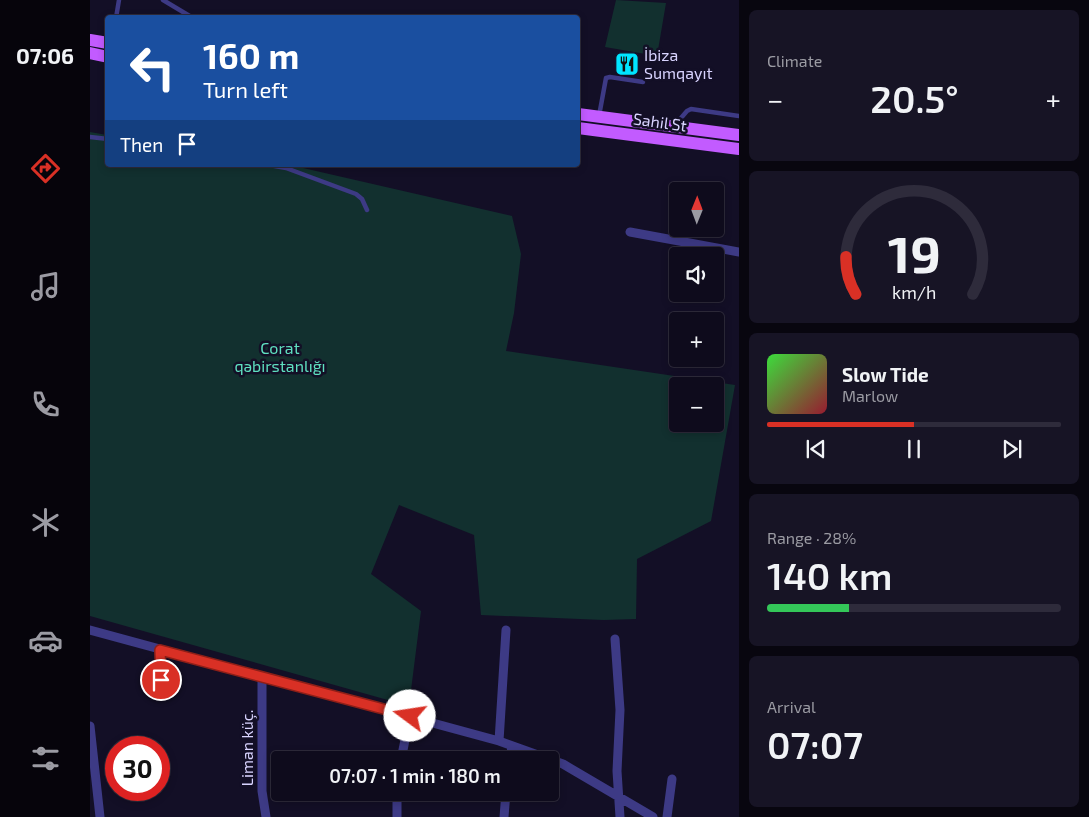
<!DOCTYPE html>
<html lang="en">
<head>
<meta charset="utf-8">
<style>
	body { margin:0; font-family:"Exo 2",sans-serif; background:#171425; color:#f1f3f6; height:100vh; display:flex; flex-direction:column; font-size:19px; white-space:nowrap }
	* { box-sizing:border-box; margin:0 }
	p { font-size:16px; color:#9b9ba3 }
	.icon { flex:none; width:28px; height:28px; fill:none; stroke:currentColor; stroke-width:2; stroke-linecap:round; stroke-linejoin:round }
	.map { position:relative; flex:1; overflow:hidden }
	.sheet { display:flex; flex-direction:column; gap:10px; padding:10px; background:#08060f; width:350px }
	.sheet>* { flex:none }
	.guide { position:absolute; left:15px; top:15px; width:475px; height:152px; border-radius:5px; box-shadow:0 2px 8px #0003,0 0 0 1px #2e2b3b; background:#1a4fa0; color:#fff; overflow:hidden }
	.needle { width:32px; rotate:1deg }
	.fabs { position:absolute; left:579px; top:182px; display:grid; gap:10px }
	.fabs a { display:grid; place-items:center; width:55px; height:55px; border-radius:5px; background:#0e0b1c; box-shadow:0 2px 8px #0003,0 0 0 1px #2e2b3b; font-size:25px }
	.speed { position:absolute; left:15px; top:736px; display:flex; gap:10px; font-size:25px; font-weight:700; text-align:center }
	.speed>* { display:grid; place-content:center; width:65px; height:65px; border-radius:50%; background:#0e0b1c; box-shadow:0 2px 8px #0003,0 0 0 1px #2e2b3b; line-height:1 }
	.speed .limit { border:8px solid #d22; background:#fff; color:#111 }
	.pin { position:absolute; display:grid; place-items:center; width:42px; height:42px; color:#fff; margin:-21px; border:2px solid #fff; border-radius:50%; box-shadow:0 1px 5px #0007 }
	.me { position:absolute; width:55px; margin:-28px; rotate:284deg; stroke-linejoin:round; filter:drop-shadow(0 0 4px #0008) }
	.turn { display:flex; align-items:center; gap:18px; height:105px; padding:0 15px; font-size:22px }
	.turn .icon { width:65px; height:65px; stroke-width:2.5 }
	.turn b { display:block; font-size:35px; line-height:42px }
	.then { display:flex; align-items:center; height:48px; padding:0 15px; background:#0003; gap:10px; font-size:19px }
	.big { font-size:38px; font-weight:600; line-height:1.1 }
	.sheet .widget { flex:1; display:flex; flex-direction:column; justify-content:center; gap:8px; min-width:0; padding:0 18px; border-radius:8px; background:#171425 }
	.sheet .dial { align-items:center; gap:0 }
	.dial svg { height:130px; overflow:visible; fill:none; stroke:#2e2b3b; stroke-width:7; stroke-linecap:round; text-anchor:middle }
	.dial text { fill:#f1f3f6; stroke:none }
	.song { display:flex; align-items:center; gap:15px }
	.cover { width:60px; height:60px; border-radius:8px; background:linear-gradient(135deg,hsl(120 70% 55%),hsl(350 70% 35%)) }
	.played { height:5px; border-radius:2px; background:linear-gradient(90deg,#d93025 50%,#2e2b3b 50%) }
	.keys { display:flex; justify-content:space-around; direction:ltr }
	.heat { display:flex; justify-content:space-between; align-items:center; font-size:28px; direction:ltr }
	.charge { height:8px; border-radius:4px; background:linear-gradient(90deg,#34c759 28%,#2e2b3b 0) }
	.trip { position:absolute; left:181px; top:751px; width:288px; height:50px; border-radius:5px; background:#0e0b1c; box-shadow:0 2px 8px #0003,0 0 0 1px #2e2b3b; font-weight:600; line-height:50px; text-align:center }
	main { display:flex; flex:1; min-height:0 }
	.dock { display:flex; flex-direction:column; width:90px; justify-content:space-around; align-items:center; background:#06040b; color:#9b9ba3 }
	.dock .icon { width:35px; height:35px }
	.dock .current { color:#d93025 }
	.dock b { font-size:22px; color:#f1f3f6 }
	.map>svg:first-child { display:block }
	.green { fill:#12302f; fill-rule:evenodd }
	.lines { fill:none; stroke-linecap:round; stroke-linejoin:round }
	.lane { stroke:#3d3a85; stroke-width:4.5 }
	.street { stroke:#3d3a85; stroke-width:9 }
	.primary { stroke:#c25bff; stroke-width:12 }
	.route-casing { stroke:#8d1f18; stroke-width:12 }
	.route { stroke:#d93025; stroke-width:9 }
	.labels { text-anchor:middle; stroke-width:5; stroke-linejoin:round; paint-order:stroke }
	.poi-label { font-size:16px; fill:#d9d4ff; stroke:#130f26; text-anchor:start }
	.street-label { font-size:16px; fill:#d9d4ff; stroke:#130f26 }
	.park-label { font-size:16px; fill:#5fe0c0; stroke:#130f26 }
</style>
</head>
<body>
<main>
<nav class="dock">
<b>07:06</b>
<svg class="icon current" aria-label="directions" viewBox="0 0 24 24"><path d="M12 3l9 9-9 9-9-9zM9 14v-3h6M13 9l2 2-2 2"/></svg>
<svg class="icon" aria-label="music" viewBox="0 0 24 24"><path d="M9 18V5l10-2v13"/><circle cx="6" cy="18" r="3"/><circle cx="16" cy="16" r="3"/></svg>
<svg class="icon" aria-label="phone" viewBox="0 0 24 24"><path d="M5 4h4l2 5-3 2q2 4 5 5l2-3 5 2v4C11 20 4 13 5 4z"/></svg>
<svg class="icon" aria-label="climate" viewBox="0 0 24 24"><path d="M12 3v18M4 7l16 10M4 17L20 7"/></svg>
<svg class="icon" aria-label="car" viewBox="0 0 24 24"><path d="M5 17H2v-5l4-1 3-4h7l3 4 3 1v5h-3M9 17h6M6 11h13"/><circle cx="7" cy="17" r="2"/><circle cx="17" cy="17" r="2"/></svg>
<svg class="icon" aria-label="filters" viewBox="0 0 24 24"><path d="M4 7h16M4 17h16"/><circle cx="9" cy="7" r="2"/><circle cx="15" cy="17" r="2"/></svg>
</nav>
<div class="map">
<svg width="649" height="817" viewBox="0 0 649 817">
	<rect width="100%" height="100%" fill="#130f26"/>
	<!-- green -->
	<path class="green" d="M526,0l50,3 -9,53 -52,-9z
		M0,132l17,3 1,30h182l222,51 9,38 -7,59 -8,38 229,34 -24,136 -74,38 -1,60 -32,1 -123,-5 -7,-80 -75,-30 -28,69 50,37 -12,95 -319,-90zM588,386h37v38h-37z"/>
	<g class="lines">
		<!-- lane -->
		<path class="lane" d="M73,0l30,18
			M26,18l3,-18
			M165,18h13
			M509,116l7,-38 4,-1 33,5
			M585,125l12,-14 4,-2 48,7
			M0,137l18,2
			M179,165l17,3 70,26 6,5 5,11"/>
		<!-- street -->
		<path class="street" d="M540,232l109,20
			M0,630l409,111 64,23 90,53
			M525,639l5,71 -3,61 3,46
			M70,650l1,31
			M172,678v113l4,26
			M0,726l10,91
			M409,741l7,-111
			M311,760l9,-45
			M420,760l2,-14
			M307,792v25
			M414,817l2,-25
			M577,817l5,-38"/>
		<!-- primary -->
		<path class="primary" d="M0,40l18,3
			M0,53l18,4
			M488,114l161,21
			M488,128l161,21"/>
	</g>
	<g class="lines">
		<!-- route casing -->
		<g class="route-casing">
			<path id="route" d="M71,680l-1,-30 250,66"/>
		</g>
		<!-- route -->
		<use href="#route" class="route"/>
	</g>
	<!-- icons -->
	<defs>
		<g id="restaurant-square" transform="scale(1.25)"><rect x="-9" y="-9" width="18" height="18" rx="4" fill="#00e5ff" stroke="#130f26"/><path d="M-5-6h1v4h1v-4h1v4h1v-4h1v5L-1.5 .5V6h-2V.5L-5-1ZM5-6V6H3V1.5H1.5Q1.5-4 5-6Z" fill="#111"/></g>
	</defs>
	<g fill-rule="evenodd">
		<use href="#restaurant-square" x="537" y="64"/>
	</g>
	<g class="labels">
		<!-- poi labels -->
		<g class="poi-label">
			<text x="554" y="61">İbiza<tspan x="554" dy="18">Sumqayıt</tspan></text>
		</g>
		<!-- street labels -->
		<g class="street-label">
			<text transform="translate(570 122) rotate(8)" y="6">Sahil St</text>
			<text transform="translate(157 748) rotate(-90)" y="6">Liman küç.</text>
		</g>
		<!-- park labels -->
		<g class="park-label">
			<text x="190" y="354">Corat<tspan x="190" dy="18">qəbirstanlığı</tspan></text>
		</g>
	</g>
</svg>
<div class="fabs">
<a><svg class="needle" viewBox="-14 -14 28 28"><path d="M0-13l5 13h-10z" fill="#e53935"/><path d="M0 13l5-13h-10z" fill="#9b9ba3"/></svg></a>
<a><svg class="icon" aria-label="sound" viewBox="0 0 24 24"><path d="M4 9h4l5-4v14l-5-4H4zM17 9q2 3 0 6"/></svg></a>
<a>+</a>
<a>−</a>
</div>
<div class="speed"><div class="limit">30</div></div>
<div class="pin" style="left:71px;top:680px;background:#d93025"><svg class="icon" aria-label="arrive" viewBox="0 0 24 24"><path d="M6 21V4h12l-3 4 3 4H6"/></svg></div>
<svg class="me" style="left:320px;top:716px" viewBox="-20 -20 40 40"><circle r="19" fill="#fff"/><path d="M0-13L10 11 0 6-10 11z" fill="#d93025"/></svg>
<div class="trip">07:07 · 1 min · 180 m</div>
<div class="guide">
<div class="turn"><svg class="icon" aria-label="left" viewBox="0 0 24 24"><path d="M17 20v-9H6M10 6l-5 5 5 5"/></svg><div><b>160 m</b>Turn left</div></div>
<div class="then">Then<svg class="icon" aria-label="arrive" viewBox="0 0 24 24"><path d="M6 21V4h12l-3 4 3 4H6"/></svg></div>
</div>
</div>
<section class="sheet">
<div class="widget"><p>Climate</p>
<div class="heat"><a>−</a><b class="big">20.5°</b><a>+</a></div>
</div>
<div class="widget dial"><svg viewBox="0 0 100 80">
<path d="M14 69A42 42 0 1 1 86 69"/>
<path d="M14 69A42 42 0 0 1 8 46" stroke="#d93025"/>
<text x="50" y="56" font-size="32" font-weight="700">19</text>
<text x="50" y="72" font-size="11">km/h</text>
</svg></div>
<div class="widget">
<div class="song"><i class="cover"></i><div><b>Slow Tide</b><p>Marlow</p></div></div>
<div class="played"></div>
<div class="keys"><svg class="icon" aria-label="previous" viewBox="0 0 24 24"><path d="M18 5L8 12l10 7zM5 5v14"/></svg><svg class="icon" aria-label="pause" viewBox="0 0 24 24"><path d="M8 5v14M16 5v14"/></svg><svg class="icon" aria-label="next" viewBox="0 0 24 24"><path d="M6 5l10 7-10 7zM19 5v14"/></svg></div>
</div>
<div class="widget"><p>Range · 28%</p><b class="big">140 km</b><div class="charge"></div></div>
<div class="widget"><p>Arrival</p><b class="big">07:07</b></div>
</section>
</main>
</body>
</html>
